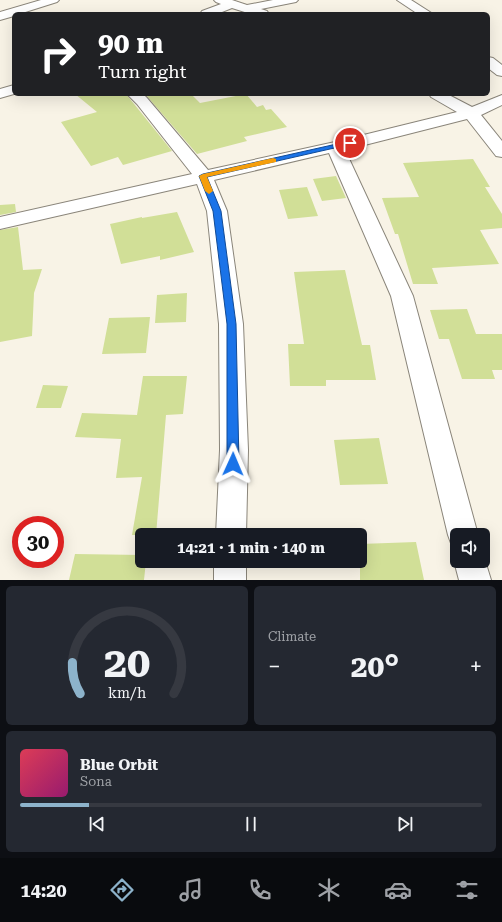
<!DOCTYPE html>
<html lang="en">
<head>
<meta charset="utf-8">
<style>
	body { margin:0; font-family:"Roboto Serif",serif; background:#242831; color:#f1f3f6; height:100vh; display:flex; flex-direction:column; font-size:15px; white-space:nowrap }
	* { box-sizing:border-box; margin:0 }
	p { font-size:13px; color:#9ea1a6 }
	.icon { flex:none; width:22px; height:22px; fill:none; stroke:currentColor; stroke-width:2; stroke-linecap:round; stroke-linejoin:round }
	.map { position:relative; height:580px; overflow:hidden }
	.panel { display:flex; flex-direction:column; gap:6px; padding:6px; background:#0d0f14; flex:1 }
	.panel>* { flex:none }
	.hud { position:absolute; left:12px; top:12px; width:478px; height:84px; border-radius:6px; box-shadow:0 4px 16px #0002; background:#202124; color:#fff; overflow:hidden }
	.buttons { position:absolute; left:450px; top:528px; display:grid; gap:8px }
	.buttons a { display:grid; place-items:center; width:40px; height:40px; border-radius:6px; background:#171b24; box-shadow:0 4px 16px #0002; font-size:20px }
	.speed { position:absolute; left:12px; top:516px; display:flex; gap:8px; font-size:20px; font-weight:700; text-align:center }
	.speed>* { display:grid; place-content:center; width:52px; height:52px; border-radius:50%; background:#171b24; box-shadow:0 4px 16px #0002; line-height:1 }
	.speed .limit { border:6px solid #d22; background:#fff; color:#111 }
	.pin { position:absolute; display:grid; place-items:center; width:34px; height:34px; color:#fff; margin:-17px; border:2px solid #fff; border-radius:50%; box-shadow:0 1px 4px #0007 }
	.me { position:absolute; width:44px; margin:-22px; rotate:1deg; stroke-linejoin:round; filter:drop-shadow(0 0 3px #0008) }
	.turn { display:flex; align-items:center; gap:14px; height:84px; padding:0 20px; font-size:18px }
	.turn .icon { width:52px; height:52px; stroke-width:2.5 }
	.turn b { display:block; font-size:28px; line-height:34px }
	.big { font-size:30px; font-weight:700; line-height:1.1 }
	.panel .tile { flex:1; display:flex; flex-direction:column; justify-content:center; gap:6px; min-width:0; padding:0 14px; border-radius:6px; background:#242831 }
	.panel .dial { align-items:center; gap:0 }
	.dial svg { height:104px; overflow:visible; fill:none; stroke:#363941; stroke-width:7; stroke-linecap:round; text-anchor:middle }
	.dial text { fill:#f1f3f6; stroke:none }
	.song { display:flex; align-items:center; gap:12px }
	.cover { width:48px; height:48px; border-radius:6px; background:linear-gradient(135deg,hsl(350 70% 55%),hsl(320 70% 35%)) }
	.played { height:4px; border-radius:2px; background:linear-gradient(90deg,#8db3cb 15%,#363941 15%) }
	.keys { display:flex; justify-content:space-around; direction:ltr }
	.heat { display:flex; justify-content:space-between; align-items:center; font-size:22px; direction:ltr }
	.panel .tiles { flex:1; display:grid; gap:6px; grid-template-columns:1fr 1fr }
	.tile:last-child { grid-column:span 2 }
	.trip { position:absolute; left:135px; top:528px; width:232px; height:40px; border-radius:6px; background:#171b24; box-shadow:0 4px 16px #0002; font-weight:700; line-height:40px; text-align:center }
	.menu { display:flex; height:64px; justify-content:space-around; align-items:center; background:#090b0e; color:#9ea1a6 }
	.menu .icon { width:28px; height:28px }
	.menu .active { color:#8db3cb }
	.menu b { font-size:18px; color:#f1f3f6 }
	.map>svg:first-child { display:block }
	.building { fill:#d1df97 }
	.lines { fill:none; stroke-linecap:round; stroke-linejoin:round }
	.minor-casing { stroke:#8a857a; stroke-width:2 }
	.minor { fill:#fff; fill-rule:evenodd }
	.route { fill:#1a73e8; stroke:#114b97 }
	.slow { fill:#f59e0b }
</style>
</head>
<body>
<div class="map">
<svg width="502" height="580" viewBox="0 0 502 580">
	<rect width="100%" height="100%" fill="#f8f3e6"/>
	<!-- building -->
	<path class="building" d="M75,94h51l46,57 -49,14 -5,-8 -27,9 -30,-44 36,-10z
		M145,94h46l9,9 46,-9 11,13 6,-2 3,5 5,-1 16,18 -43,10 3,4 -50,13z
		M473,159l17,28h-5l17,27v14l-22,2 19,34 -67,4 6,16h-25l-15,-50h-3l-13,-36 37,-1 -16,-34z
		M336,176l10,22 -24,3 -9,-22z
		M307,187l11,29 -30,3 -9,-29z
		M15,204l1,8 -16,3v-10z
		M177,212l17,40 -34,8v-4l-39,8 -11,-40 32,-7v1z
		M18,227l5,43 19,-1 -8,24 -2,43 -32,6v-112z
		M345,270l17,75h8l6,35h-50v6h-36l-2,-42h16l-10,-72z
		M187,293l-1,29 -31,1 2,-28z
		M467,309l9,25h26v36h-10l3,9h-33l-13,-40h-10l-9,-29z
		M150,317l-4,36 -44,1 7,-36z
		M143,376h44l-4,38 -17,1 -10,120h-24l10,-58 -26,1 5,-39 -46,-2 7,-24 55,2z
		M43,385l25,1 -7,22h-25z
		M379,438l9,46 -48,1 -6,-45z
		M416,542l8,38h-64v-36z
		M75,554l67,1v6h4l-2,19h-75z"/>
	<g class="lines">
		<!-- minor casing -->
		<g class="minor-casing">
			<path id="minor" d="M41,0h18l-2,2 -38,12h-5v2l-14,4v-8z
				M214,0h18l15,5 26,-5h25l-2,2 -35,7 6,2 2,3h-18l-19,-6 -15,6h-17l2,-3 19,-7 -5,-2z
				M397,0h14l22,14h-15z
				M488,57l5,1 9,7v11l-5,-1 -9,-7z
				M14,85v9l-14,4v-9z
				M127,94h16l4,4 61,72 127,-28 122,-30 -26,-15 -2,-3h18l25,13 30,-12v10l-21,10 21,26v16l-6,-1 -29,-37 -122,31 68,146 65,239h-21v13l-5,-2 -4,-11 -57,-239 -62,-143 -115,27 13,31 16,113 5,126 -2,85h-30l4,-85 -1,-126 -12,-113 -10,-27 -197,45v-12l192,-43 -55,-70z
				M457,554v7h26v-7l8,26h-32l-5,-19z
				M214,561h32v19h-32z"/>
		</g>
		<!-- minor -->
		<use href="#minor" class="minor"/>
	</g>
	<!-- route -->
	<path class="route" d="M350,141l3,2 -1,1 -145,33 14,34 15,113 3,140 -2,4 -4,2 -4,-2 -2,-4v-140l-14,-113 -14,-35 4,-2z"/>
	<!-- slow -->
	<path class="slow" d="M273,158l3,1v3l-69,15 6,14 -4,3 -4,-3 -6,-15 4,-2z"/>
</svg>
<div class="buttons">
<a><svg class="icon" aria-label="sound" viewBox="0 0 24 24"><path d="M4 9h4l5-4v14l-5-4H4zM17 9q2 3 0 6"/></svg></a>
</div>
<div class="speed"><div class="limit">30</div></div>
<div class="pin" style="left:350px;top:143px;background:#d93025"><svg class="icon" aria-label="arrive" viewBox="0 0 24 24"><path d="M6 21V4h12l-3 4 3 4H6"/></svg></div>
<svg class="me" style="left:233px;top:464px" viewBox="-20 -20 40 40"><path d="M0-17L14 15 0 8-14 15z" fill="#1a73e8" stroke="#fff" stroke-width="4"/></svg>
<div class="trip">14:21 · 1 min · 140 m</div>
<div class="hud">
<div class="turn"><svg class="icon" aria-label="right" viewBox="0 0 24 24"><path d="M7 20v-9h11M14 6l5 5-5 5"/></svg><div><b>90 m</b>Turn right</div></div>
</div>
</div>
<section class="panel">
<div class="tiles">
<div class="tile dial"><svg viewBox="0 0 100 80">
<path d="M14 69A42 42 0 1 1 86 69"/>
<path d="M14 69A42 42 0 0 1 8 45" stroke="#8db3cb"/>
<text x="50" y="56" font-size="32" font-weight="700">20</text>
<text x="50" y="72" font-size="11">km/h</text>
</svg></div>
<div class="tile"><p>Climate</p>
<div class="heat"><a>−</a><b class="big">20°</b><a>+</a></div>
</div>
<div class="tile">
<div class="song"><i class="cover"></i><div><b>Blue Orbit</b><p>Sona</p></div></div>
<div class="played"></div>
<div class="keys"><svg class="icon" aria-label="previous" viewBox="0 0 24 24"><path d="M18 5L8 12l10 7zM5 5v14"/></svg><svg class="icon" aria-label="pause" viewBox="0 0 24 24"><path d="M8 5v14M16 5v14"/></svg><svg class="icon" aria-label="next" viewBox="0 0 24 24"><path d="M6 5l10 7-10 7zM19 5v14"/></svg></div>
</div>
</div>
</section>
<nav class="menu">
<b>14:20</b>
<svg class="icon active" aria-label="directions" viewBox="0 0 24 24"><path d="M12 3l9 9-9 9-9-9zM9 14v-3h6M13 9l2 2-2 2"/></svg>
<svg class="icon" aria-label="music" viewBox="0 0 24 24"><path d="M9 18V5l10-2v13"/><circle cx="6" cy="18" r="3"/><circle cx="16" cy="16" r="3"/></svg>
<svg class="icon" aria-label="phone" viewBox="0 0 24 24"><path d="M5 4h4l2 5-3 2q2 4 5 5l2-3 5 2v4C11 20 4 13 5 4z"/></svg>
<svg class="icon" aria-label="climate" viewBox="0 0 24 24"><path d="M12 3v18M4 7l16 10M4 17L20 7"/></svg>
<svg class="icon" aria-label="car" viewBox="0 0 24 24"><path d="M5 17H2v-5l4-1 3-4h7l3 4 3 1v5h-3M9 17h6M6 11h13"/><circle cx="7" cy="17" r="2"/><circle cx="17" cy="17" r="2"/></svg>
<svg class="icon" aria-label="filters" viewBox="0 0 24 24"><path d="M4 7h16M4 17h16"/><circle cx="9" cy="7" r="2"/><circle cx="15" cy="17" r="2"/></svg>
</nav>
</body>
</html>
